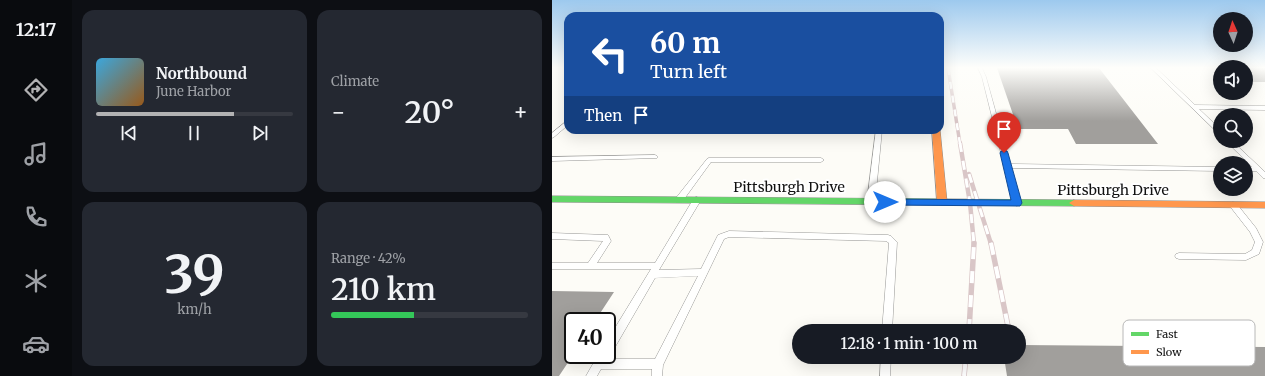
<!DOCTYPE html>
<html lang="en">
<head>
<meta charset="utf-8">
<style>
	body { margin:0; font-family:Merriweather,serif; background:#242831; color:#f1f3f6; height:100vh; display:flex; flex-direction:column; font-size:15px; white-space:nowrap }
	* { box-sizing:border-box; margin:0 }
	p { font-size:13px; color:#9ea1a6 }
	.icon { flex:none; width:22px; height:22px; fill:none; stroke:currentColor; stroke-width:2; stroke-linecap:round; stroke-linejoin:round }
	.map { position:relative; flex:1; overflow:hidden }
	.panel { display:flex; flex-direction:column; gap:10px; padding:10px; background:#0d0f14; width:480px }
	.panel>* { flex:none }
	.hud { position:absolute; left:12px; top:12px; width:380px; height:122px; border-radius:12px; box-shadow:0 4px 16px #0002; background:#1a4fa0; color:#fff; overflow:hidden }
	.needle { width:26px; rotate:357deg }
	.tools { position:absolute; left:661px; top:12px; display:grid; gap:8px }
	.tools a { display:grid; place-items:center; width:40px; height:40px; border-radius:50%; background:#171b24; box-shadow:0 4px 16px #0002; font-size:20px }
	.speed { position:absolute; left:12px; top:312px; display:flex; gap:8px; font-size:20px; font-weight:700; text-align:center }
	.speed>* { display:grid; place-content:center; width:52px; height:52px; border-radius:50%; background:#171b24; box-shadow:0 4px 16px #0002; line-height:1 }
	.speed .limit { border:2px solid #111; border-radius:6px; background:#fff; color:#111 }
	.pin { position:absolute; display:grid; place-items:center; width:34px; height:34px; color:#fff; margin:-41px -17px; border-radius:50% 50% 50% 0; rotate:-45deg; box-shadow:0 0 4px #0007 }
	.pin .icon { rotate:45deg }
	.me { position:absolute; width:44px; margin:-22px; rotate:90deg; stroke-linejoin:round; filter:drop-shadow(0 0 3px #0008) }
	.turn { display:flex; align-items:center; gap:14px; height:84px; padding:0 20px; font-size:18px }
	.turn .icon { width:52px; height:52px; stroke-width:2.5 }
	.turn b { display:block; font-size:28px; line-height:34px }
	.then { display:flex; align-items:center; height:38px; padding:0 20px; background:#0003; gap:8px; font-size:15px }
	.big { font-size:30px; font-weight:600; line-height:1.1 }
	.panel .widget { flex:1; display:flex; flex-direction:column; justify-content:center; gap:6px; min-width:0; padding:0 14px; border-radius:12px; background:#242831 }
	.panel .dial { align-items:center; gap:0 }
	.dial b { font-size:52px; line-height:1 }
	.song { display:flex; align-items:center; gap:12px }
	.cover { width:48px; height:48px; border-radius:6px; background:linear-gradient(135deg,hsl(200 70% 55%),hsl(30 70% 35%)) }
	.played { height:4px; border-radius:2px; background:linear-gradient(90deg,#b2b2b3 70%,#363941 70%) }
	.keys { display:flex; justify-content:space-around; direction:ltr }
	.heat { display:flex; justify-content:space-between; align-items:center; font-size:22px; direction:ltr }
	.charge { height:6px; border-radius:3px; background:linear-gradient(90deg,#34c759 42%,#363941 0) }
	.panel .tiles { flex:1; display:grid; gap:10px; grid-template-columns:repeat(2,1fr) }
	.trip { position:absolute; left:240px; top:324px; width:234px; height:40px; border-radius:20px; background:#171b24; box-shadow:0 4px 16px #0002; font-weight:600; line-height:40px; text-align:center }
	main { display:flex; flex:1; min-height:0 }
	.tabs { display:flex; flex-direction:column; width:72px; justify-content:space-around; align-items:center; background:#090b0e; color:#9ea1a6 }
	.tabs .icon { width:28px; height:28px }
	.tabs .current { color:#b2b2b3 }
	.tabs b { font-size:18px; color:#f1f3f6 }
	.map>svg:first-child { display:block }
	.building { fill:#a19f9c }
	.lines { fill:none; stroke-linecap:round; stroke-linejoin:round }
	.lane-casing { stroke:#979795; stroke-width:1 }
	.fast-casing { stroke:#8e8d8b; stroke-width:1 }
	.slow-casing { stroke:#8e8d8b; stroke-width:1 }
	.lane { fill:#fffffe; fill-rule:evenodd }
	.fast { fill:#63d668; fill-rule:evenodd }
	.slow { fill:#ff974d; fill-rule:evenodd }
	.rail-far2-casing { stroke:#d9c6c7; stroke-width:3.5 }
	.rail-far1-casing { stroke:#d9c6c7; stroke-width:4.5 }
	.rail-casing { stroke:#d9c6c7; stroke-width:5.5 }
	.rail-far2 { stroke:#fff; stroke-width:2.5; stroke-dasharray:7; stroke-linecap:butt }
	.rail-far1 { stroke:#fff; stroke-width:3; stroke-dasharray:9; stroke-linecap:butt }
	.rail { stroke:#fff; stroke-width:4; stroke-dasharray:12; stroke-linecap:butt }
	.route { fill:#1a73e8; stroke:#114b97 }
	.labels { text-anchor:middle; stroke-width:4; stroke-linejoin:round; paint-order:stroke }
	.street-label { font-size:14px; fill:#111; stroke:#fff }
	.key { fill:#fff; stroke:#b8b8b8; stroke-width:1 }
	.key-label { font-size:11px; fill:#111 }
</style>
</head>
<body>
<main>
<nav class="tabs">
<b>12:17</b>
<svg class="icon current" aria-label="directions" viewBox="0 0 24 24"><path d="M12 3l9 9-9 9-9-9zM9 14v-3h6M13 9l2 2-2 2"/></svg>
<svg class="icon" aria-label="music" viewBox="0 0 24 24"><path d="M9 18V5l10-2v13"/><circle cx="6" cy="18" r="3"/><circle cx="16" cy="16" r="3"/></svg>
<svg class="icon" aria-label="phone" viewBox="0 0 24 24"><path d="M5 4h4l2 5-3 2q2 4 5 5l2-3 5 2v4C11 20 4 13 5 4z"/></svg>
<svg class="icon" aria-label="climate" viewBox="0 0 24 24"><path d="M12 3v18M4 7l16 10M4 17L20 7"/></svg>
<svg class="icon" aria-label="car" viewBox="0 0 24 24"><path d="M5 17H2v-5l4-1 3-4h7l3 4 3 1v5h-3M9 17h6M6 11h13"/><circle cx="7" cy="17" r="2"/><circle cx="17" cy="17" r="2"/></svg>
</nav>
<section class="panel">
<div class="tiles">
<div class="widget">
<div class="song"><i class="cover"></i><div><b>Northbound</b><p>June Harbor</p></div></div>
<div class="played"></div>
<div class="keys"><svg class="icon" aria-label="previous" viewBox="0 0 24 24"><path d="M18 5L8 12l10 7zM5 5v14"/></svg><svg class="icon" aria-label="pause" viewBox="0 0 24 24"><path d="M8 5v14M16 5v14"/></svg><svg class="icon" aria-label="next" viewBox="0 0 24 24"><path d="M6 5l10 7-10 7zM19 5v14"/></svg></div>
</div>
<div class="widget"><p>Climate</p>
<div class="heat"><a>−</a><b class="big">20°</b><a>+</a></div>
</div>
<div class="widget dial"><b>39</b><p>km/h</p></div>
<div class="widget"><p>Range · 42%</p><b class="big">210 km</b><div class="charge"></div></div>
</div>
</section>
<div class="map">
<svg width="713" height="376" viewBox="0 0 713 376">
	<rect width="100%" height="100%" fill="#fdfcf7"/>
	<!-- building -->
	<path class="building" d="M445,68h102l59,76h-82l-8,-15h-50z
		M694,68h19v14h-19z
		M0,291l62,1 -19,29h-22v34l-14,21h-7z
		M467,345l246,2v29h-258l-3,-19h15z"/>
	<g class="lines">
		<!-- lane casing -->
		<g class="lane-casing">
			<path id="lane" d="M426,68h4l4,9 24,87 210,3v4l-209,-3 10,35 -4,3 -3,-1 -32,-128z
				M599,68h5l39,37 70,1v4l-66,-1 21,20v5l-2,-1z
				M16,120v5l-14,12 -2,1v-5z
				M324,130h6l-7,72 -4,3 -4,-3z
				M674,141h6l33,31v6h-2l-7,-7h-10v-4h6z
				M103,155l2,1 1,1 -1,1 -105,3v-4z
				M157,158h112l3,2 -3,2h-110l-29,40h-6l-1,-2 1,-2 31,-39z
				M145,197l4,3 -42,70 42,-1 17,-34 11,-4 159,4 3,1 6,6 -5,89h-10l7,-88 -3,-2 -157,-4 -5,2 -61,126 -1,11h-10v-7h-51l-4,7h-11l12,-21h9v-14l44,-72h-99v-6h36l15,-22 -51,-2v-6l56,2 3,6 -14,22h58l39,-65zM146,276l-43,83h-47l1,-5h2l44,-76z
				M681,202l3,1 20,25 7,14 -4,12 -13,6 -67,-1 -3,-1 -1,-2 1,-2 3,-1 66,1 7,-4 3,-8 -5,-10 -21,-27z
				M329,357h10l-1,19h-10z"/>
		</g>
		<!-- fast casing -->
		<g class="fast-casing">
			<path id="fast" d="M0,196l522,4 5,3 -5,3 -522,-4z"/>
		</g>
		<!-- slow casing -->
		<g class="slow-casing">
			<path id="slow" d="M380,130h8l7,72 -5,3 -5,-3z
				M522,200l191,2v6l-191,-2 -5,-3z"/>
		</g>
		<!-- lane -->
		<use href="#lane" class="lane"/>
		<!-- fast -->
		<use href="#fast" class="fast"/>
		<!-- slow -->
		<use href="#slow" class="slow"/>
		<!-- rail-far2 casing -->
		<g class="rail-far2-casing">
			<path id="rail-far2" d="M396,68l12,76"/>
		</g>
		<!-- rail-far1 casing -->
		<g class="rail-far1-casing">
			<path id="rail-far1" d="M408,143l10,60 4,41
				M417,174l22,70"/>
		</g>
		<!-- rail casing -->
		<g class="rail-casing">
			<path id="rail" d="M439,243l18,88
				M417,331l5,-88
				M412,376l2,-19"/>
		</g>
		<!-- rail-far2 -->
		<use href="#rail-far2" class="rail-far2"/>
		<!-- rail-far1 -->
		<use href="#rail-far1" class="rail-far1"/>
		<!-- rail -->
		<use href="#rail" class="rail"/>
	</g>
	<!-- sky -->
	<linearGradient id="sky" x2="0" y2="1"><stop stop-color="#9dc9ee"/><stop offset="0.56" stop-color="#fefefb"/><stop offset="1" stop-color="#fefefb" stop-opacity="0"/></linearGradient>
	<rect width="713" height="121" fill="url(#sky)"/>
	<!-- route -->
	<path class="route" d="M449,151h6l1,2 14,50 -2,3 -135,-1 -5,-3 5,-3 126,1 -11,-47z"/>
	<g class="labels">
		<!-- street labels -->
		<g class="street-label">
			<text x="237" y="192">Pittsburgh Drive</text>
			<text x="561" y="195">Pittsburgh Drive</text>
		</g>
	</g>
	<!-- legend -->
	<rect x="571" y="320" width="132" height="46" rx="6" class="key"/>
	<rect x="579" y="332" width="18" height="4" fill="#63d668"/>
	<rect x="579" y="350" width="18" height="4" fill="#ff974d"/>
	<g class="key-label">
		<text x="604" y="338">Fast</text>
		<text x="604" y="356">Slow</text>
	</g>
</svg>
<div class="tools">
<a><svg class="needle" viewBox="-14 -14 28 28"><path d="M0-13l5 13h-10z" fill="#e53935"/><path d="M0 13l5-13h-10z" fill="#9ea1a6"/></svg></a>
<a><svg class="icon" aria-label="sound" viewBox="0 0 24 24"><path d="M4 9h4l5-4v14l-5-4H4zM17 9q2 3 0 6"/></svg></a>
<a><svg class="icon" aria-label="search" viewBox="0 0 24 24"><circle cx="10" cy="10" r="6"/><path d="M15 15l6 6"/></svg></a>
<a><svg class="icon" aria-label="layers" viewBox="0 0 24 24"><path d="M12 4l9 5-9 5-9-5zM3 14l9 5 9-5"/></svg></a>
</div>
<div class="speed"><div class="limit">40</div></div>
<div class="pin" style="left:452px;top:153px;background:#d93025"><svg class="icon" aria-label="arrive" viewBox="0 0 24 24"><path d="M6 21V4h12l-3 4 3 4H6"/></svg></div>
<svg class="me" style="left:333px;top:202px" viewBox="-20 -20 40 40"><circle r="19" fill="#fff"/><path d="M0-13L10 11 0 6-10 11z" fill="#1a73e8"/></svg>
<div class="trip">12:18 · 1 min · 100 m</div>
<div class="hud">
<div class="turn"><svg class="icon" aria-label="left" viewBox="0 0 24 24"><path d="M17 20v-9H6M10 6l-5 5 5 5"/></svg><div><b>60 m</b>Turn left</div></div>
<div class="then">Then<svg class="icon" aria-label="arrive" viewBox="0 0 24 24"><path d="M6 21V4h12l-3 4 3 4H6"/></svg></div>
</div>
</div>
</main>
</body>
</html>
